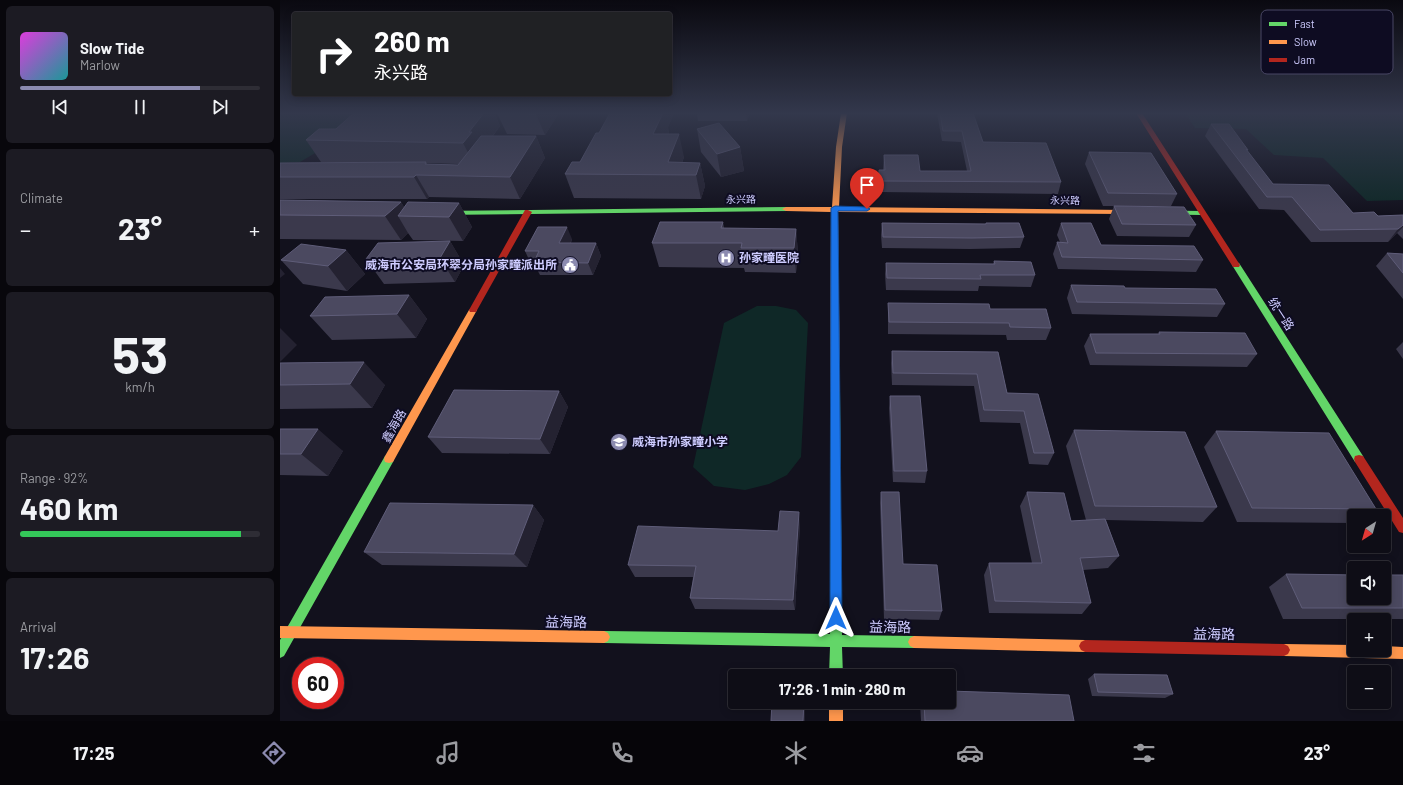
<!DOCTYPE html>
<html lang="en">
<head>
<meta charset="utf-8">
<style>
	body { margin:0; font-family:Barlow,"Noto Sans SC",sans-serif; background:#1c1b23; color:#f1f3f6; height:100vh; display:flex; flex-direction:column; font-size:15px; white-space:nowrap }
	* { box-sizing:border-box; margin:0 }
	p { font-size:13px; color:#9b9ca1 }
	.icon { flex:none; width:22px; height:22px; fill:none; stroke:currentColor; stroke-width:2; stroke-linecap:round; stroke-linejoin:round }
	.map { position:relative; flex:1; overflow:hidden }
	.details { display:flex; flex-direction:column; gap:6px; padding:6px; background:#08070c; width:280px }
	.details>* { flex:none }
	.banner { position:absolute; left:12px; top:12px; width:380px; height:84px; border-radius:4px; box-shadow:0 2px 10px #0003,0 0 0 1px #2e2d35; background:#202124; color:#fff; overflow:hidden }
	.needle { width:26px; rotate:217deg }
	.controls { position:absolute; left:1067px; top:509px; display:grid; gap:8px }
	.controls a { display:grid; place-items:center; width:44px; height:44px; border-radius:4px; background:#0e0d16; box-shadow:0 2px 10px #0003,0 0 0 1px #2e2d35; font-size:20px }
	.speed { position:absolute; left:12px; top:657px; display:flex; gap:8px; font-size:20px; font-weight:700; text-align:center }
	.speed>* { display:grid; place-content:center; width:52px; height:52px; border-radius:50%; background:#0e0d16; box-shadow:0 2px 10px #0003,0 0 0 1px #2e2d35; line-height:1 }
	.speed .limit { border:6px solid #d22; background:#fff; color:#111 }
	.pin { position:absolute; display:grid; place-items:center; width:34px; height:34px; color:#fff; margin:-41px -17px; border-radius:50% 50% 50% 0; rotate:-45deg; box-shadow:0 0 4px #0007 }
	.pin .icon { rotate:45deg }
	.me { position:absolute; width:44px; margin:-22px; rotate:0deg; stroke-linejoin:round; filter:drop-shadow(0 0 3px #0008) }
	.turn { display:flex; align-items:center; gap:14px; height:84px; padding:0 16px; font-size:18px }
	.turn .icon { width:52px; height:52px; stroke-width:2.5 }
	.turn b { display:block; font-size:28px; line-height:34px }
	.big { font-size:30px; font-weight:700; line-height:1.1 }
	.details .widget { flex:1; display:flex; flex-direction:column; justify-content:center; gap:6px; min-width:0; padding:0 14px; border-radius:6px; background:#1c1b23 }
	.details .dial { align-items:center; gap:0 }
	.dial b { font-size:52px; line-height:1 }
	.song { display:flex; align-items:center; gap:12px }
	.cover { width:48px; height:48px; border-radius:6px; background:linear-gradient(135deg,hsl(300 70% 55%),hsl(180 70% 35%)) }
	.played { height:4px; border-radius:2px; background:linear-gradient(90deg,#8c8bb0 75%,#2e2d35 75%) }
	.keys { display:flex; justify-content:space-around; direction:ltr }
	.heat { display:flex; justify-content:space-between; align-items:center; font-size:22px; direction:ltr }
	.charge { height:6px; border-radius:3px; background:linear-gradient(90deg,#34c759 92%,#2e2d35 0) }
	.trip { position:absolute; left:448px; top:669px; width:228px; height:40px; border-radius:4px; background:#0e0d16; box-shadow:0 2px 10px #0003,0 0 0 1px #2e2d35; font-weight:700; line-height:40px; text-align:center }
	.dock { display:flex; height:64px; justify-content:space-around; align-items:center; background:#060509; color:#9b9ca1 }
	.dock .icon { width:28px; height:28px }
	.dock .active { color:#8c8bb0 }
	.dock b { font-size:18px; color:#f1f3f6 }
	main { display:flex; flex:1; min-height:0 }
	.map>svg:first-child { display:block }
	.green { fill:#0f2827 }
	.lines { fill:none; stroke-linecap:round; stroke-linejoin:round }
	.fast { fill:#63d668; fill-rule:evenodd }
	.slow { fill:#ff974d; fill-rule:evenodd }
	.jam { fill:#b3261e; fill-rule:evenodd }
	.wall { fill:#3b394c; fill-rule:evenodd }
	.shaded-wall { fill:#242231 }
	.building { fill:#4b4960; stroke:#5f5d79 }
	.route { fill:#1a73e8; stroke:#114b97 }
	.labels { text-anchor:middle; stroke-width:4; stroke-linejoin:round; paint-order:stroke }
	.far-street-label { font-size:10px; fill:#ceccff; stroke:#0e0c22 }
	.poi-label { font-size:12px; font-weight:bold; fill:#ceccff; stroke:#0e0c22; text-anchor:start }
	.street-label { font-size:12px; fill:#ceccff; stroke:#0e0c22 }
	.near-street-label { font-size:14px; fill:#ceccff; stroke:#0e0c22 }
	.key { fill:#0e0c22; stroke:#484664; stroke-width:1 }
	.key-label { font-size:11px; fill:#ceccff }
</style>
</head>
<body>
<main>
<section class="details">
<div class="widget">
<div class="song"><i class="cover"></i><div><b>Slow Tide</b><p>Marlow</p></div></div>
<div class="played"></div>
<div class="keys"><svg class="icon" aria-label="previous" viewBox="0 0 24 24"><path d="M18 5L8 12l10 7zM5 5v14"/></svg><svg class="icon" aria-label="pause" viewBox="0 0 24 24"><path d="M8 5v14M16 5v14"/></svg><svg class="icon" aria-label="next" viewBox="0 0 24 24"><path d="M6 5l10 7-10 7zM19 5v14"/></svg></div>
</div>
<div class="widget"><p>Climate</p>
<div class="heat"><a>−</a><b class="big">23°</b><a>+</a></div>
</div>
<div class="widget dial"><b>53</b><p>km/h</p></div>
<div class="widget"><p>Range · 92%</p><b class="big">460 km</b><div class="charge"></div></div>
<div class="widget"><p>Arrival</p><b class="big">17:26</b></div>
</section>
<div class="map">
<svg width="1123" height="721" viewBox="0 0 1123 721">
	<rect width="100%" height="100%" fill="#12111d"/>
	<!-- green -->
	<path class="green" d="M0,113h103l-83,49 -20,1z
		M905,113h218v87l-36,1 -44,-43 -49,-3 -28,-26 -51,-1z
		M477,306h19l20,4 12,13 -7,134 -14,18 -18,9 -24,6 -31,-4 -21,-19 31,-144z"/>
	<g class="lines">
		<!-- fast -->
		<path class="fast" d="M506,207l4,2 -1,2 -353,4 -4,-2 4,-2z
			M843,210l79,1 4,2 -4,2 -76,-1h-3z
			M956,262l3,1 124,193 1,3 -1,3 -4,1 -4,-1 -123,-197z
			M555,387l3,1 2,3 2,244 72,1 4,2 2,4 -2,4 -4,2 -72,-1 1,29h-14l1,-29 -226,-4 -4,-2 -2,-4 2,-4 4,-2 226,3v-243l2,-3z
			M109,455l4,1 1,3 -1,3 -109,194 -4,2v-18l105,-184z"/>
		<!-- slow -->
		<path class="slow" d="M561,113h6l-5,34 -3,60 287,3 4,2 -4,2 -288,-2 2,179 -2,3h-6l-2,-3 1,-179 -45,-1 -4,-2 4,-2h46l4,-60z
			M193,307l4,3 -84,152 -4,1 -4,-1 -1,-3 1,-3 84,-146z
			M0,626l324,5 4,2 2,4 -2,4 -4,2 -324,-5z
			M634,636l171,4 4,2 2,4 -2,4 -4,2 -171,-4 -4,-2 -2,-4 2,-4z
			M1004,644l70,1v5h30v-4l19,1v12l-119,-3 -4,-2 -2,-4 2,-4z
			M549,702h14v19h-14z"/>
		<!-- jam -->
		<path class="jam" d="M856,113h6l98,152 -1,2h-6z
			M245,210h3l4,2 -56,100h-6l-1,-2z
			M1079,455l4,1 40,62v15l-4,-1 -44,-70 -1,-3 1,-3z
			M805,640l199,4 4,2 2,4 -2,4 -4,2 -199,-4 -4,-2 -2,-4 2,-4z"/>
	</g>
	<!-- wall -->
	<path class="wall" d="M74,113h142l-1,1 5,12 -7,10h43l9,22 -25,41 -91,-2 -2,2h-147v-36h106l-65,-1 -15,-22 30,-11zM147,163l31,1v1l-31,-1z
		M217,113h62l-14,22 -38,-1z
		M330,113h64l-6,14 1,6v1l15,23 -2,6h18l5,23 -4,13 -127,-1 -9,-24 15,-12 19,-29z
		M417,113h53l-3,8h-49z
		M657,113h36l10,29 78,40 -3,12 -179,-2 -1,-11 1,-11h4l1,-15 36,16h47l-6,-29 -19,-1z
		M931,124l37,26 -1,1 26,33 80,29 25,3 25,-1v24l-6,-6 -9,9h-77l-27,-32 -25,-1 -54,-73z
		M417,129l43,18 4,24 -23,6 -20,-25z
		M809,152l88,42 -6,12h-68l-18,-42z
		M0,200l121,2 3,5 55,-4 13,24 -9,14 -50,-1 -5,-7 -7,7 -121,-1z
		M834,206l82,19 -7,12 -72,-1 -8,-17z
		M443,222l1,6 72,1 2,24 -2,20 -51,-1 -1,-4 -85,-1 -7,-24z
		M602,223l104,1v-1l38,14 -4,11 -50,1 -88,-1 -1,-13z
		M781,223l40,22 102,15 -7,12 -138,-3 -5,-15 4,-12h3l-3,-7z
		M292,239l-1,4h25l5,13 -8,19h-53l-6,-11h-3l-6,-13z
		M170,241l14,24 -9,17 -71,2 -18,-25z
		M66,250l19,24 -18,17 -44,-7 -22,-24z
		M1107,253l16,1v45l-27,-33z
		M714,261l41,14 -4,12 -52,-1 -1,5 -92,-1 -1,-16 1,-11 107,1z
		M791,285l54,3 100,16 -8,13 -145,-3 -5,-16z
		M129,295l18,24 -11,19 -84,2 -22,-24z
		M608,303l163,25 -5,12h-39l-1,-5 -118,-1z
		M879,332l98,22 -10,13 -157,-2 -6,-19 6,-12h68z
		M1123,342v17l-7,-10z
		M612,351l106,1 9,41 31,1 16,59 -6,12 -19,-1 -9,-41 -40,-1 -6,-36 -82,-1 -1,-22z
		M0,363l105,22 -13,23 -92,1z
		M279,391l9,16 -18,47 -108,-1 -14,-16z
		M610,396l37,75 -2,12 -32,-1 -4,-74z
		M0,429l63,22 -15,25 -48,-1z
		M794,430l143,77 -14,15 -97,-2 13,36 -11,12 -25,2 8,33 -9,11 -93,-1 -5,-38 5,-12h43l-12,-57 7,-14 44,29 21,-1h-6l-20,-74z
		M936,431l160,78 -10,7h-12v7l-117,-1 -33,-75z
		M601,492l22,72 39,47 -3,9 -55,-1 -4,-116z
		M253,505l11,15 -17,47 -145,-2 -18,-13z
		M520,524l-5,86 -100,-1 -5,-11 3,-21h-58l-7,-12 150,-34z
		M1006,574l117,1v44h-120l-14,-32z
		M814,674l79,20 -8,4 -73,-2 -4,-17z
		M640,702h29l125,19h-153z"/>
	<!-- shaded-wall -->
	<path class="shaded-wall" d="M201,113h15l-1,1 5,12 -19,25 -7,13 -11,-21 6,-11z
		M257,113h22l-14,22 -9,-21z
		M381,113h13l-6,14 1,6 -10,24 -6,-23z
		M466,113h4l-3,8z
		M399,134l5,23 -7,18 -9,-13z
		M256,136l9,22 -25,41 -10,-22z
		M460,147l4,24 -23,6 -4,-23z
		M420,163l5,23 -4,13 -5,-24z
		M136,175l13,22 -2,2 -13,-22z
		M121,202l9,14h-12l10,17 -7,7 -16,-24z
		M179,203l13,24 -9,14 -14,-24z
		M1123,225v2l-15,15 10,-13z
		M287,227l5,12 -7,16 -6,-12z
		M516,229l2,24 -2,20 -2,-25z
		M170,241l14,24 -9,17 -15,-24z
		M316,243l5,13 -8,19 -5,-12z
		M66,250l19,24 -18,17 -19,-25z
		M0,268l5,6 -5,4z
		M129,295l18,24 -11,19 -19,-24z
		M0,328l17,17 -17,17z
		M84,362l21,23 -13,23 -22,-24z
		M279,391l9,16 -18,47 -10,-15z
		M38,429l25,22 -15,25 -27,-22z
		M253,505l11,15 -17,47 -13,-13z
		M519,512l1,12 -5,86 -2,-10z
		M524,702h1v19h-2z"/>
	<!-- building -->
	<path class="building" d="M74,113h130l-15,19h3l-9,11 -157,-3 13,-11h17z
		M217,113h40l-1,1z
		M330,113h53l-10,21h26l-11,28 32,1 -4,12 -131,-1 7,-12h8l16,-29h3z
		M660,113h33l10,29 63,1 15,39 -182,-1v-11h6l-1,-15h34l2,16h51l-9,-40h-19z
		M439,123l21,24 -23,7 -20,-25z
		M931,124h18l19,26 -2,-1 27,35 56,1 24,28 21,-1 4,4 25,-1v10l-5,4 -78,1 -28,-33h-25z
		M201,136h55l-26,41 -94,-2 -2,2h-134v-14l146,-1 -1,2 33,1z
		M809,152l62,1 26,41 -69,-1z
		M0,200l121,2 -16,14 -105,-1z
		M128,202l51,1 -10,14 -51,-1z
		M834,206l70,1 12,18 -74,-1z
		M380,222h63l-2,6 75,1 -2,19h-53l1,-5h-90z
		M602,223l104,1v-1h33l5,14 -52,1 -89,-1z
		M781,223h30l10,22 93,1 9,14 -141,-3 -5,-15 11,1z
		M258,227h29l-8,16h37l-8,20 -54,-1 5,-11h-14z
		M170,241l-10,17 -74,1 12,-16z
		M21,244l45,6 -18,16 -47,-6z
		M1107,253l16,1v19z
		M714,261l37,1 4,13h-55l1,4 -94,-1 -1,-15 109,1z
		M791,285l53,1 1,2 91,1 9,15 -148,-2z
		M129,295l-12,19 -87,2 15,-19z
		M608,303l101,1 1,5h56l5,19 -41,-1 -1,-4 -120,-1z
		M879,332l86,1 12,21 -161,-1 -6,-19h70z
		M612,351l106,1 9,41 31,1 16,59h-20l-10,-42 -40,-1 -7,-36 -84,-1z
		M84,362l-14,22 -70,1v-22z
		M174,390l105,1 -19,48 -112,-2z
		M610,396h30l7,75h-33z
		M0,429h38l-17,25h-21z
		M794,430l111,2 32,75 -122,-1z
		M936,431l113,2 47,76 -124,-1z
		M601,492h18l4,72 34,1 5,46 -57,-1z
		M747,492l37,1 7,28 34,-2 14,37 -39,2 11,45 -96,-2 -6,-38h53z
		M110,503l143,2 -19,49 -150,-2z
		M500,511l19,1 -6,88 -103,-2 6,-32 -68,-1 10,-39 140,5z
		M1006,574l68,1v23h30v-23h19v33h-101z
		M814,674l73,1 6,19 -75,-2z
		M669,691l120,4 5,26h-149l-1,-19h25z
		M492,702h32l-1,19h-32z"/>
	<!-- sky -->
	<linearGradient id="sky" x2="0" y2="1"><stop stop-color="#0a0910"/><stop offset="0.53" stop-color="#33384c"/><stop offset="1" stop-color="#33384c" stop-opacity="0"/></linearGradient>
	<rect width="1123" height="214" fill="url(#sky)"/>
	<!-- route -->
	<path class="route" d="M555,206l32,1 3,2 -3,2h-29l4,407 -2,5 -4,2 -4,-2 -2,-5 1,-410z"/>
	<!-- icons -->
	<defs>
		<g id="hospital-disc" transform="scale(0.9)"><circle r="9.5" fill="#8c8bb0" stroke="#0e0c22"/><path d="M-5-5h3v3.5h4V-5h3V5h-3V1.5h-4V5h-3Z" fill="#fff"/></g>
		<g id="civic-disc" transform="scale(0.9)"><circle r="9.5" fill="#8c8bb0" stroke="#0e0c22"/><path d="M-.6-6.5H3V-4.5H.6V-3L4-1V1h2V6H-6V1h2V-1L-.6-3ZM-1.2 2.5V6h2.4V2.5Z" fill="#fff"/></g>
		<g id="school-disc" transform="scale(0.9)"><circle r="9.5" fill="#8c8bb0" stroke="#0e0c22"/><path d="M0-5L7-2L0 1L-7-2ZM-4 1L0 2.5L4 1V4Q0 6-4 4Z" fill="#fff"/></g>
	</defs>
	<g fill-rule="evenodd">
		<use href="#hospital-disc" x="446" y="258"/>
		<use href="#civic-disc" x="290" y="265"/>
		<use href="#school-disc" x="339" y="442"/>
	</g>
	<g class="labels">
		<!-- far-street labels -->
		<g class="far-street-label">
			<text transform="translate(461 199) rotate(-1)" y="4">永兴路</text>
			<text transform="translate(785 200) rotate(1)" y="4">永兴路</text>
		</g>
		<!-- poi labels -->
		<g class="poi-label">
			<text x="459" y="262">孙家疃医院</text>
			<text x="277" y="269" text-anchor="end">威海市公安局环翠分局孙家疃派出所</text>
			<text x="352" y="446">威海市孙家疃小学</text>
		</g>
		<!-- street labels -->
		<g class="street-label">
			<text transform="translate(1001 314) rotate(57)" y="4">统一路</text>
			<text transform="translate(114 426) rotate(-61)" y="4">鑫海路</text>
		</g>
		<!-- near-street labels -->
		<g class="near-street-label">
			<text transform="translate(286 622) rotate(1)" y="5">益海路</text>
			<text transform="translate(610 627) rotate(1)" y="5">益海路</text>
			<text transform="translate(934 634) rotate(1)" y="5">益海路</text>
		</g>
	</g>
	<!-- legend -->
	<rect x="981" y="10" width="132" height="64" rx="6" class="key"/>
	<rect x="989" y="22" width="18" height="4" fill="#63d668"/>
	<rect x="989" y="40" width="18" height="4" fill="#ff974d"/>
	<rect x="989" y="58" width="18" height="4" fill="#b3261e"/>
	<g class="key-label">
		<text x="1014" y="28">Fast</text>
		<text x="1014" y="46">Slow</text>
		<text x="1014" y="64">Jam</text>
	</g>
</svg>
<div class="controls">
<a><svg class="needle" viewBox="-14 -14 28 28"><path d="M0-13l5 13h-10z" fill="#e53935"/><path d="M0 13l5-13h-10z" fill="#9b9ca1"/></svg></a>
<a><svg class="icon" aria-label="sound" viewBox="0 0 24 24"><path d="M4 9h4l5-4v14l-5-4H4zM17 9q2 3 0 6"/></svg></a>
<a>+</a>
<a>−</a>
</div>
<div class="speed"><div class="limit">60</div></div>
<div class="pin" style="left:587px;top:209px;background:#d93025"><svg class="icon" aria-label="arrive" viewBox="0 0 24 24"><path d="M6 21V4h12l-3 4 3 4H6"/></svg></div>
<svg class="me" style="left:556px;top:618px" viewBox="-20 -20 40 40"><path d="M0-17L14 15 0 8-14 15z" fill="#1a73e8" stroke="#fff" stroke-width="4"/></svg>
<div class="trip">17:26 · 1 min · 280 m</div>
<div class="banner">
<div class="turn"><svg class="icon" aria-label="right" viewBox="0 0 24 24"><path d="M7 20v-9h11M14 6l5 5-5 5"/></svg><div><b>260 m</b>永兴路</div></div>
</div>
</div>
</main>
<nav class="dock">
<b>17:25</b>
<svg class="icon active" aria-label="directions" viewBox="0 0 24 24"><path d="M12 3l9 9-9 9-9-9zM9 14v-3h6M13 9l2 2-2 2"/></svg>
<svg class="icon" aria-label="music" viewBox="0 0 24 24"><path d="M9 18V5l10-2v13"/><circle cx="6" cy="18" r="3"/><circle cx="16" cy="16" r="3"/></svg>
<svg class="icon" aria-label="phone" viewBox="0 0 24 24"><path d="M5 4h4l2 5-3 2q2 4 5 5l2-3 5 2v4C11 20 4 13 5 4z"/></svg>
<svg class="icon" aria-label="climate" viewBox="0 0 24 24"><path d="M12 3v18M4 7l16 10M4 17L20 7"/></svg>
<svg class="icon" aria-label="car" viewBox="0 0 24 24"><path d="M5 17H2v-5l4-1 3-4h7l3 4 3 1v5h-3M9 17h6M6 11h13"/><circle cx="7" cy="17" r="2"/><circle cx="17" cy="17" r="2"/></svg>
<svg class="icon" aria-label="filters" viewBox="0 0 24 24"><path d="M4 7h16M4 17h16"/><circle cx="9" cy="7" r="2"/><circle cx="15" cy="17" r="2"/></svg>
<b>23°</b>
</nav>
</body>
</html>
